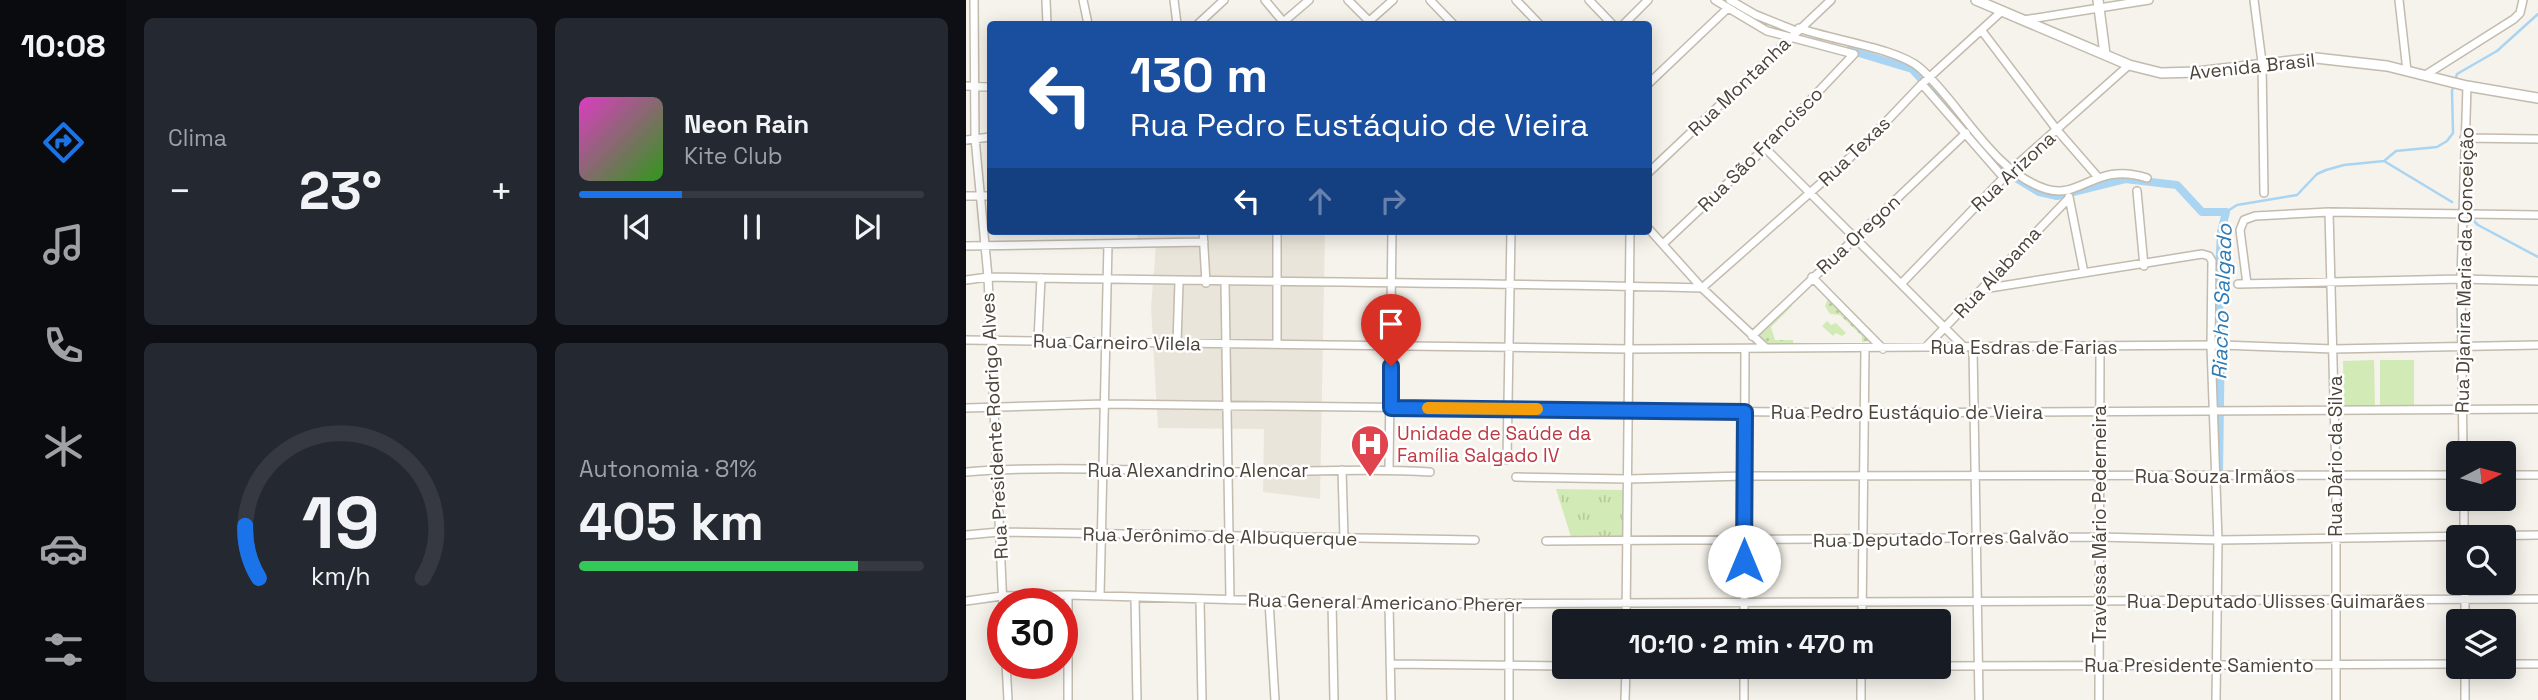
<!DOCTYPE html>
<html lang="pt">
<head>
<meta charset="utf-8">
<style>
	body { margin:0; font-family:"Space Grotesk",sans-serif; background:#242831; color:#f1f3f6; height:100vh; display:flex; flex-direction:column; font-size:26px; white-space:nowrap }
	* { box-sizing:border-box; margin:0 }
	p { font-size:23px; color:#9ea1a6 }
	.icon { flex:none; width:38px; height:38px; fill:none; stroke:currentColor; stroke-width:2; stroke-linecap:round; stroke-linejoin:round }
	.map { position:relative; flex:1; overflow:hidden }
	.side { display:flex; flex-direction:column; gap:18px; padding:18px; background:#0d0f14; width:840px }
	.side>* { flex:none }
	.banner { position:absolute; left:21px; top:21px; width:665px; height:214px; border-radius:7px; box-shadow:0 4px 18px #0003; background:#1a4fa0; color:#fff; overflow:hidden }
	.needle { width:46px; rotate:84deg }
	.tools { position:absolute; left:1480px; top:441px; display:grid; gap:14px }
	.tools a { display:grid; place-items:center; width:70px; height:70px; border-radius:7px; background:#171b24; box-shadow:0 4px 18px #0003; font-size:35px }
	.speed { position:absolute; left:21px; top:588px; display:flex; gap:14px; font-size:35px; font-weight:700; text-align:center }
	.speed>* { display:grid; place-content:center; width:91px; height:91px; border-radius:50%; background:#171b24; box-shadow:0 4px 18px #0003; line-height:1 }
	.speed .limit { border:10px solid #d22; background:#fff; color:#111 }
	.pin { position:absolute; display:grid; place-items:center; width:60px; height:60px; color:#fff; margin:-72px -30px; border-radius:50% 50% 50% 0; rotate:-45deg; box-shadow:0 0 7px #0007 }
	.pin .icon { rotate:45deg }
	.me { position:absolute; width:77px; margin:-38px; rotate:0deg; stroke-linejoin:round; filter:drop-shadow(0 0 5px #0008) }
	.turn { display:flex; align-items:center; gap:24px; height:147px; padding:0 28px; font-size:32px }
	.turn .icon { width:91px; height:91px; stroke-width:2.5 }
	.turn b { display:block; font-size:49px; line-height:60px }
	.lanes { display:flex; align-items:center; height:66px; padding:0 28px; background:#0003; justify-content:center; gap:35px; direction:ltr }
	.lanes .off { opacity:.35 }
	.big { font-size:52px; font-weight:700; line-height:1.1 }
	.side .card { flex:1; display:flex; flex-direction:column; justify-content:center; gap:10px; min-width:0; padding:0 24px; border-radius:10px; background:#242831 }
	.side .dial { align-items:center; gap:0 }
	.dial svg { height:182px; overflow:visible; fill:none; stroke:#363941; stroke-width:7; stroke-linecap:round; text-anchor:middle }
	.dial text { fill:#f1f3f6; stroke:none }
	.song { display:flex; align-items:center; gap:21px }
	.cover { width:84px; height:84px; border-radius:10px; background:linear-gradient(135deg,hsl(310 70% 55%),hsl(110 70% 35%)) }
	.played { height:7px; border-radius:4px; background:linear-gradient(90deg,#1a73e8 30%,#363941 30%) }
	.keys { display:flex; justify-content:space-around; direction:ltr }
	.heat { display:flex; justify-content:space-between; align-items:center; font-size:38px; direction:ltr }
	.charge { height:10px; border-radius:5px; background:linear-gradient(90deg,#34c759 81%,#363941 0) }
	.side .tiles { flex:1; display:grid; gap:18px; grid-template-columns:repeat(2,1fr) }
	.trip { position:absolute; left:586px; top:609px; width:399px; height:70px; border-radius:7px; background:#171b24; box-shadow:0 4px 18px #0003; font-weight:700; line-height:70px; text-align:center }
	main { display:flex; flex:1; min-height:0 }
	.menu { display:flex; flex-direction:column; width:126px; justify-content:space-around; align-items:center; background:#090b0e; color:#9ea1a6 }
	.menu .icon { width:49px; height:49px }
	.menu .on { color:#1a73e8 }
	.menu b { font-size:32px; color:#f1f3f6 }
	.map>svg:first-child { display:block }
	.residential { fill:#eae5da }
	.grass { fill:url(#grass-dots) }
	.park { fill:url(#park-tufts) }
	.garden { fill:#d2eab5 }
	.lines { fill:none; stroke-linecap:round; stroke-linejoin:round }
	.stream { stroke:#a9d4f2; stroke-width:2.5 }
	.canal { stroke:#a9d4f2; stroke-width:8 }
	.minor-casing { stroke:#c2bbae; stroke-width:10 }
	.tertiary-casing { stroke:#c2bbae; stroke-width:12 }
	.minor { stroke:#fff; stroke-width:7 }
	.tertiary { stroke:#fff; stroke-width:9 }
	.route-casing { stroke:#114b97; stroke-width:18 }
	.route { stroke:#1a73e8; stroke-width:12 }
	.slow { stroke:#f59e0b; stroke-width:12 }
	.labels { text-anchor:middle; stroke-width:5; stroke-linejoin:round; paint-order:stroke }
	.street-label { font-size:19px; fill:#4b4439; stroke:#fff }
	.health-label { font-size:19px; fill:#be3a42; stroke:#fff; text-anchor:start }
	.water-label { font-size:21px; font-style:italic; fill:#2e7ab2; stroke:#fff }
</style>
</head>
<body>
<main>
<nav class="menu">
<b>10:08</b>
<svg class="icon on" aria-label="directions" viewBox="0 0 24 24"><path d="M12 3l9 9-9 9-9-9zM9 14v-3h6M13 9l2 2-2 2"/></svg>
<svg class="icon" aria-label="music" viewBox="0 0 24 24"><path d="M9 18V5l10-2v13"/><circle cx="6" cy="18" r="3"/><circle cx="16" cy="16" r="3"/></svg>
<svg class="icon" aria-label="phone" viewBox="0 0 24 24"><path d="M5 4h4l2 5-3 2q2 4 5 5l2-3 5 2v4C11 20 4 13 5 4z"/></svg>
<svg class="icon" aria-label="climate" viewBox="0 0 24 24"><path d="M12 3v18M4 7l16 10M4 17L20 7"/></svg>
<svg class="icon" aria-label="car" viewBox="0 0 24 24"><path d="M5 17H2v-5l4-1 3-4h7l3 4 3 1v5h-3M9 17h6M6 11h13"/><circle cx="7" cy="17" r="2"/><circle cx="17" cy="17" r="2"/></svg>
<svg class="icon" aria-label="filters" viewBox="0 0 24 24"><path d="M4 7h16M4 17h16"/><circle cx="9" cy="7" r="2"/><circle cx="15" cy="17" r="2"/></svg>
</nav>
<section class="side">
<div class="tiles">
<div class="card"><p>Clima</p>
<div class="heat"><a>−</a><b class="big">23°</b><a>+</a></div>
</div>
<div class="card">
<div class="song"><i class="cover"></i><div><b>Neon Rain</b><p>Kite Club</p></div></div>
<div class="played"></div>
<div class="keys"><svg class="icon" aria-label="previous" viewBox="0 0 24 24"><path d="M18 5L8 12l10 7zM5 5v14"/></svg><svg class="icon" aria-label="pause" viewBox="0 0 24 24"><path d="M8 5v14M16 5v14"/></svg><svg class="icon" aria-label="next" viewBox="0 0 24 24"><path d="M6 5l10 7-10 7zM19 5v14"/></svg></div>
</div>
<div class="card dial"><svg viewBox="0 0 100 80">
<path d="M14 69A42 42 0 1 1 86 69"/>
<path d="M14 69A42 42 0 0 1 8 46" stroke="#1a73e8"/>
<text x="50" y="56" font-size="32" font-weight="700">19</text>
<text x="50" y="72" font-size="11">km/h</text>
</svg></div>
<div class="card"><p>Autonomia · 81%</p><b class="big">405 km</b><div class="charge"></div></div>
</div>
</section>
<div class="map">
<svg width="1572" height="700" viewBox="0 0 1572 700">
	<defs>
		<pattern id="grass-dots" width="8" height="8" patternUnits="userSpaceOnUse" patternTransform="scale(1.75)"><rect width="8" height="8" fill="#d2eab5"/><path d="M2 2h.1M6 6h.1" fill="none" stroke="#b6ca9c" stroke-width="1.8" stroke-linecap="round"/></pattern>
		<pattern id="park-tufts" width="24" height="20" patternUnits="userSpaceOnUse" patternTransform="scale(1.75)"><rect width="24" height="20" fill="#d2eab5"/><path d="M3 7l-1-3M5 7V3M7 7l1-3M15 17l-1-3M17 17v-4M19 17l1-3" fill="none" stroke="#b6ca9c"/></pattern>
	</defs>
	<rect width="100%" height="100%" fill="#f6f3ec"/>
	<!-- residential -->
	<path class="residential" d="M170,231h189l-5,268 -57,-7 1,-63 -106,-1 -7,-120 5,-63 -18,-2z"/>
	<!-- grass -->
	<path class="grass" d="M862,299l41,39v3l-7,1v-6l-22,-21 -10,-1 -5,-8z
		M824,304l2,2 -21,21 4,13h18v3h-25l-11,-8z"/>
	<!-- park -->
	<path class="park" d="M861,321l4,4 5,-2 10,10 -4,3 -6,-3 -3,3 -11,-10z
		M590,489l69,1 -3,48 -51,-1z"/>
	<!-- garden -->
	<path class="garden" d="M1408,360l1,48 -31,1 -1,-48z
		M1414,360h34v52h-34z"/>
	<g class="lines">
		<!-- stream -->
		<path class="stream" d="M1418,161l68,41
			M1260,212l11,-7 60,-10 20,-21 9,-4 18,-5 40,-4 12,-10 41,-4 10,-6 6,-8 -1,-42 5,-17 40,-23 41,-37
			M1503,216l9,9 60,32"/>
		<!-- canal -->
		<path class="canal" d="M883,50l63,19 63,68
			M1022,152l23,23 28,17 18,4 68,-17 43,5 9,1 25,27h24l-5,20 -3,59 3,38 -2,146"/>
		<!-- minor casing -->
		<g class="minor-casing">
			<path id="minor" d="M8,0l1,138 13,139 15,330
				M80,0l1,24
				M117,0l5,24
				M208,0l3,24
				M299,0l20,24
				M382,0l24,24
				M464,0l23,24
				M550,0l23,24
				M623,0l23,24
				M764,0l26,15 40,16
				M1288,0l8,62 2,131
				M1433,0l8,71
				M1058,20l125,-20
				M232,24l26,-24
				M315,24l28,-24
				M400,24l27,-24
				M658,24l24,-24
				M833,28c31,12 98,20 121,40 41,36 71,103 126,121 35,11 50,-28 101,-11
				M1016,31l75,99 40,46
				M1461,74l87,-55 6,-6 3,-13
				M682,84l80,-76
				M956,84l81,93
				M0,86l24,1
				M1498,138l74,1
				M0,140l24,-3
				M799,148l200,200
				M682,173l183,-173
				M1171,191l7,75
				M0,196h24
				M1103,197l15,76
				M1363,212l7,263v225
				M682,228l54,60 63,59
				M237,231l3,52
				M311,231v113
				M698,243l101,-95 89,-94 -87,-23 -52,-31
				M0,246l238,-4
				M846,277l71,72
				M0,280l22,-3c238,5 476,5 714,11l161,-142 59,-62 80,-73
				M259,283l5,317
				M935,284l111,-115 117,-104
				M1272,284l223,-5 77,2
				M1281,284l-7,-54 4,-10 11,-4 74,-4 209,3
				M1017,289l219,-35 7,2 3,5 -1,85 7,194 -2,160
				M786,336l214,-203
				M0,340l662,9 594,-4 111,4 205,-4
				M72,340l3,-62
				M211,343l2,-61
				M960,347l143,-149
				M1007,348l6,352
				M0,408l139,-4 759,9 674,-4
				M1497,453l-2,-174 6,-193
				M541,460l4,-229
				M423,469l3,-238
				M376,470l2,68
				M0,472c87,-7 174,-1 261,0 68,1 135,-5 203,0
				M1538,475h34
				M550,477l112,2 117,-3 714,-1
				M1498,499v38
				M0,535l33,-3 476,8
				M580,541l553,-4 119,3 320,-5
				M1499,583v38
				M134,596l8,-352
				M169,598l2,102
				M234,600l2,100
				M0,601l36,-5 66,-1 321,9 1149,-5
				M303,601l6,99
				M366,602l2,98
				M423,604l2,96
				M660,621l4,-390
				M778,621l1,-272
				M896,621l3,-272
				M40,663l2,37
				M424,664l174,2
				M1538,664h34
				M973,666l520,-2
				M856,667h73
				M895,667v33
				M102,700v-105
				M543,700v-97
				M659,700l1,-33
				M778,700v-33
				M1133,700l1,-352
				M1499,700v-33"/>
		</g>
		<!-- tertiary casing -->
		<g class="tertiary-casing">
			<path id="tertiary" d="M1010,0l153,65 32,8 36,-1 119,-14 71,8 80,20 71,12
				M1132,0l7,54"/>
		</g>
		<!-- minor -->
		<use href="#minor" class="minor"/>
		<!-- tertiary -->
		<use href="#tertiary" class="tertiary"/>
	</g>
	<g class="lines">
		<!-- route casing -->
		<g class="route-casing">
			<path id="route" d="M425,366v42l354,4 -1,149"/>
		</g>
		<!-- route -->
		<use href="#route" class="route"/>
		<!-- slow -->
		<path class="slow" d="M462,408l109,1"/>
	</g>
	<!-- icons -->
	<defs>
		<g id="hospital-pin" transform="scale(2.0125)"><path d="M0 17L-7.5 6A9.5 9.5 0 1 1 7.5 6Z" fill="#e0444e" stroke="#fff"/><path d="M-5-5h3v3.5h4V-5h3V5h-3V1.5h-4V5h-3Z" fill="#fff"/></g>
	</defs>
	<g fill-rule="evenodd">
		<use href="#hospital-pin" x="404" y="444"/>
	</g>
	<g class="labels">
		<!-- street labels -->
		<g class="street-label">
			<text transform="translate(1286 66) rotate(-6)" y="7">Avenida Brasil</text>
			<text transform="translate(773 86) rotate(-44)" y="7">Rua Montanha</text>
			<text transform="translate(794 149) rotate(-45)" y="7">Rua São Francisco</text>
			<text transform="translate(888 151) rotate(-44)" y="7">Rua Texas</text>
			<text transform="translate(1047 171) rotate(-43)" y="7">Rua Arizona</text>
			<text transform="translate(892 234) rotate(-43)" y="7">Rua Oregon</text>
			<text transform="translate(1498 270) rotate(-89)" y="7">Rua Djanira Maria da Conceição</text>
			<text transform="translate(1031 272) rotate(-47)" y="7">Rua Alabama</text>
			<text transform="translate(151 342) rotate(1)" y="7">Rua Carneiro Vilela</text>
			<text x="1058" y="354">Rua Esdras de Farias</text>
			<text x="941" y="419">Rua Pedro Eustáquio de Vieira</text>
			<text transform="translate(28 426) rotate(-93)" y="7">Rua Presidente Rodrigo Alves</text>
			<text transform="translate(1369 456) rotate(-90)" y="7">Rua Dário da Silva</text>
			<text x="232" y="477">Rua Alexandrino Alencar</text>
			<text x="1249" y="483">Rua Souza Irmãos</text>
			<text transform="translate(1133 524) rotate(-90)" y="7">Travessa Mário Pederneira</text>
			<text transform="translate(254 536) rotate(1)" y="7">Rua Jerônimo de Albuquerque</text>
			<text transform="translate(975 538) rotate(-1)" y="7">Rua Deputado Torres Galvão</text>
			<text x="1310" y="608">Rua Deputado Ulisses Guimarães</text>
			<text transform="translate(419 602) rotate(1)" y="7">Rua General Americano Pherer</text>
			<text x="1233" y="672">Rua Presidente Samiento</text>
		</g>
		<!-- health labels -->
		<g class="health-label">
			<text x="431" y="440">Unidade de Saúde da<tspan x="431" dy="22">Família Salgado IV</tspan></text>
		</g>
		<!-- water labels -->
		<g class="water-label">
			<text transform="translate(1256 302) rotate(-88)" y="7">Riacho Salgado</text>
		</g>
	</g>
</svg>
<div class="tools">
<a><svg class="needle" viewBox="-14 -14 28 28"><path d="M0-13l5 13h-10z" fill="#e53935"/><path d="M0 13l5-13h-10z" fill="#9ea1a6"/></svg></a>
<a><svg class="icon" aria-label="search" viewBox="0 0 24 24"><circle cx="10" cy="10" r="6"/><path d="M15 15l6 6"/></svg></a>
<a><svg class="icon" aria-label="layers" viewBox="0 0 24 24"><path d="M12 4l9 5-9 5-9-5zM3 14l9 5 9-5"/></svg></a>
</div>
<div class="speed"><div class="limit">30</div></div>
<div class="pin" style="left:425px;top:366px;background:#d93025"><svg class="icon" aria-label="arrive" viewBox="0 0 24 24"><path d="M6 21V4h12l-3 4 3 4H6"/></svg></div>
<svg class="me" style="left:778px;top:561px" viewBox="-20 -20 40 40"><circle r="19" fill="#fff"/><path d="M0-13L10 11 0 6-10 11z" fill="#1a73e8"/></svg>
<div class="trip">10:10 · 2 min · 470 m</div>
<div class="banner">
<div class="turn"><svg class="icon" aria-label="left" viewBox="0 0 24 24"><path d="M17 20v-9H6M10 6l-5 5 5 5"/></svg><div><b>130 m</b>Rua Pedro Eustáquio de Vieira</div></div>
<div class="lanes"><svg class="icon" aria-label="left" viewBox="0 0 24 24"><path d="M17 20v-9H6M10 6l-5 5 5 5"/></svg><svg class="icon off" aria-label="ahead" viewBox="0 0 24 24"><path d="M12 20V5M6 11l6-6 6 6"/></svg><svg class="icon off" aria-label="right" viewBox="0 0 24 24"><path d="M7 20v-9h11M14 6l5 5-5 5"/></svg></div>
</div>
</div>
</main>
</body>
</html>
